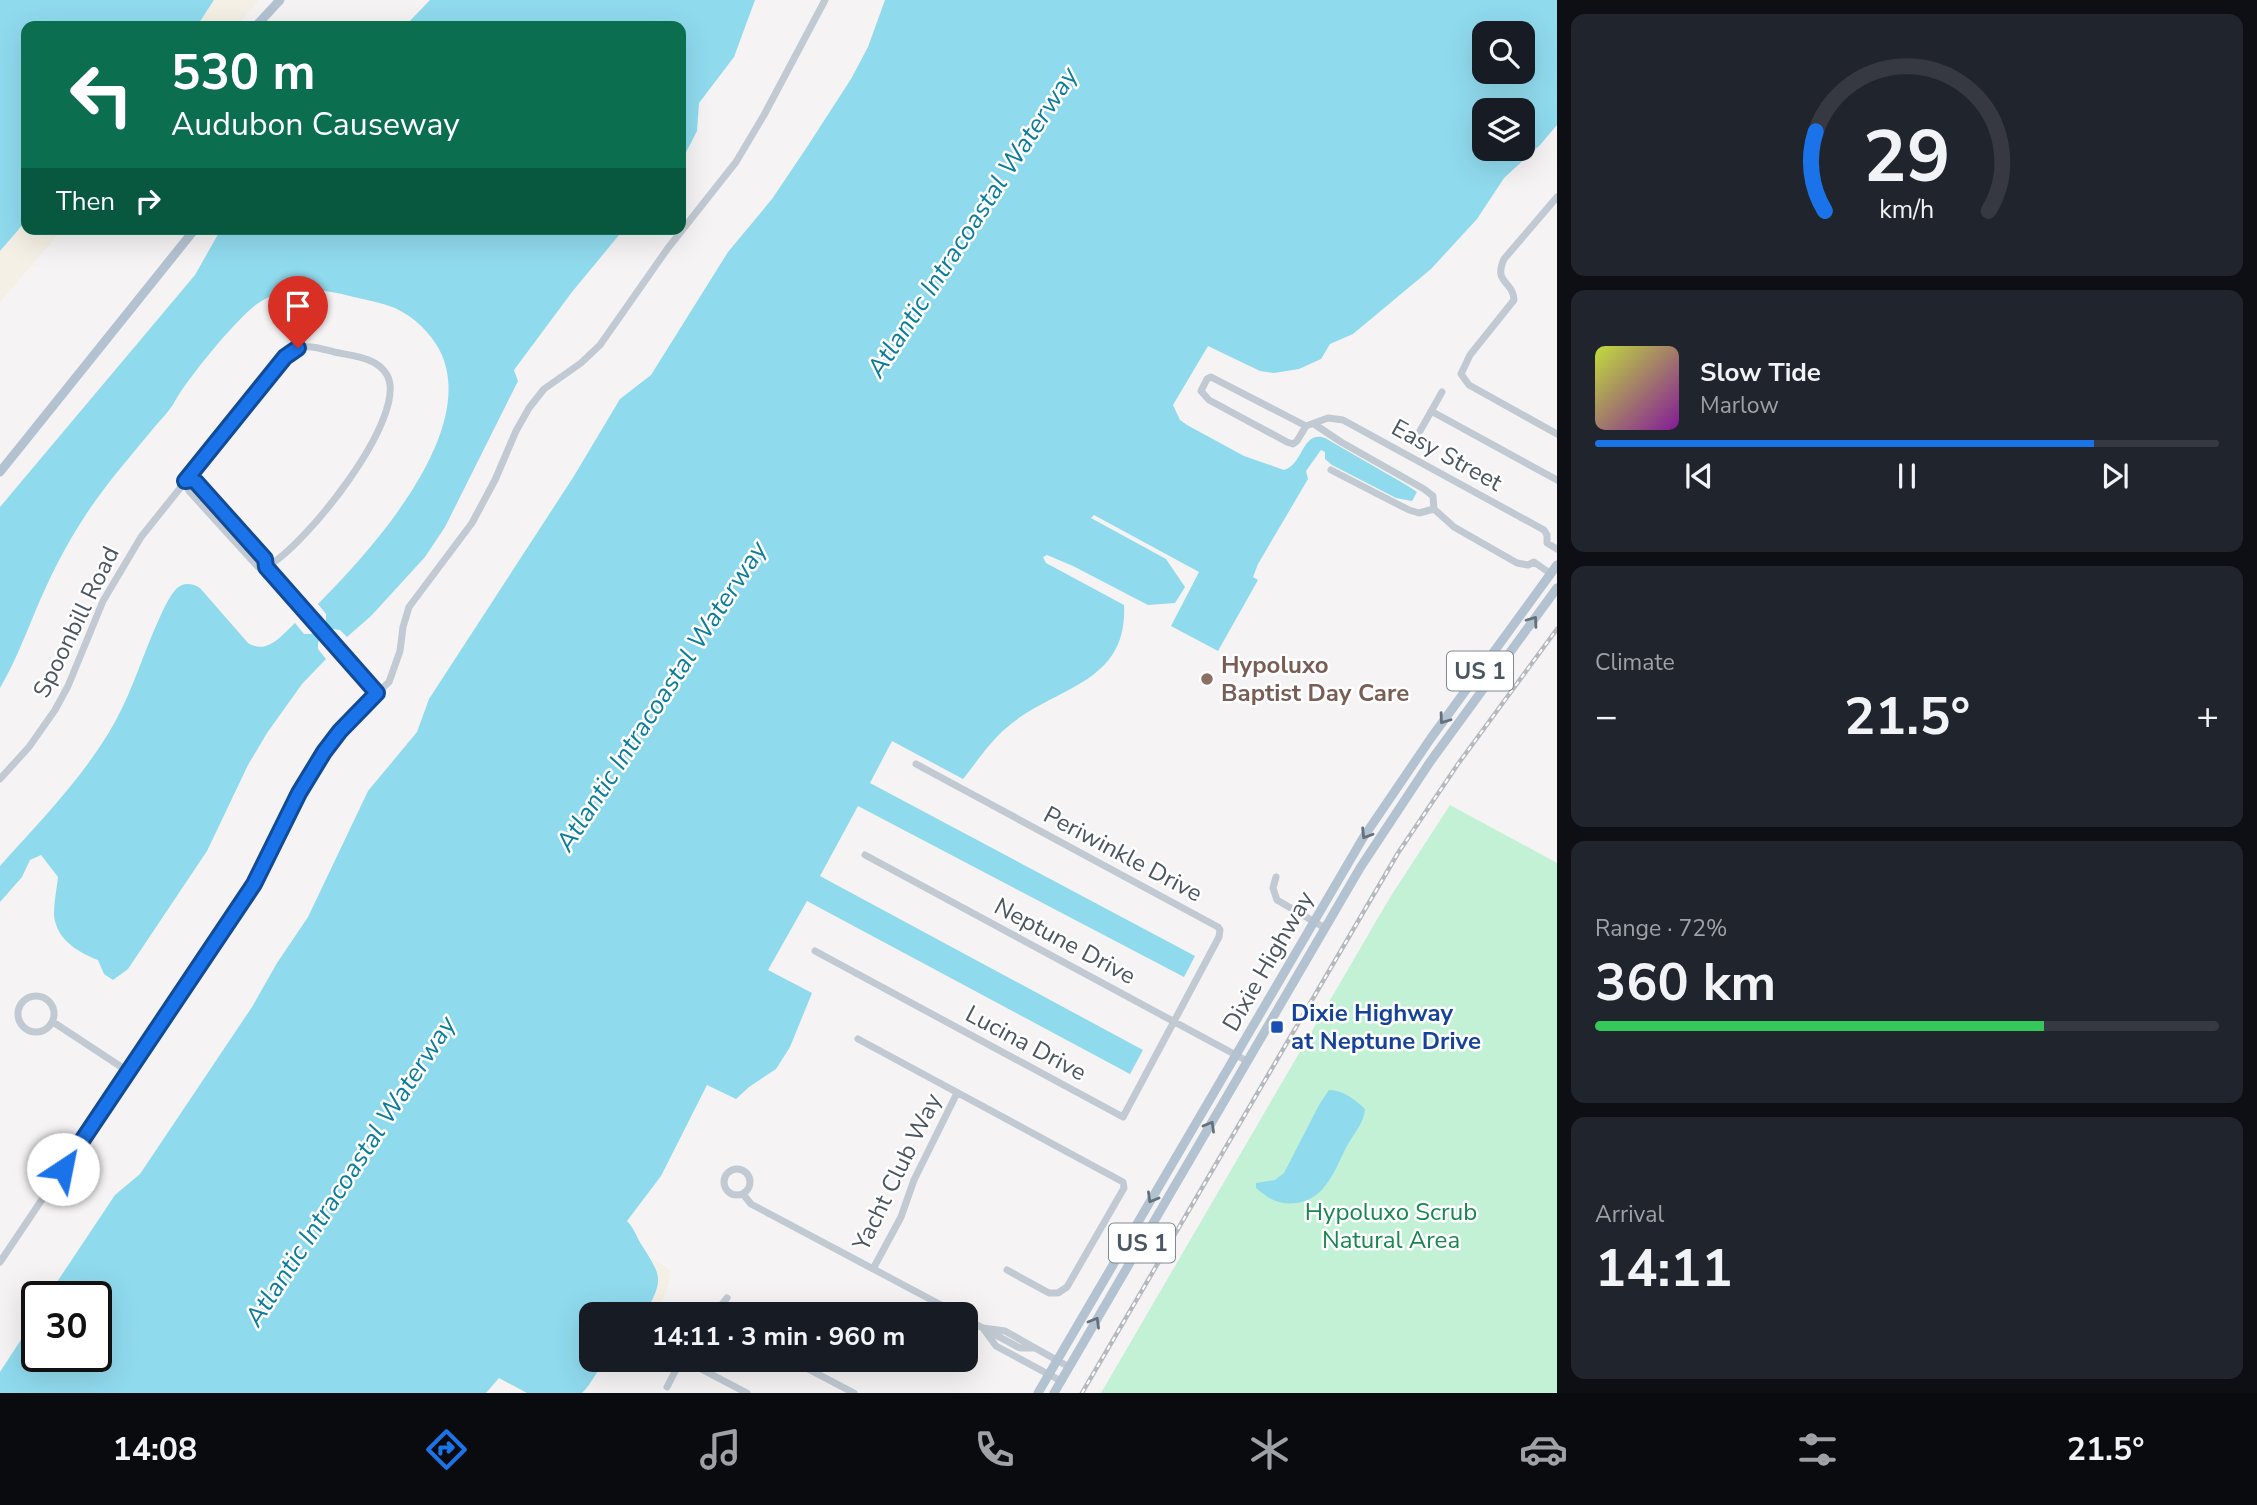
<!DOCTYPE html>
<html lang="en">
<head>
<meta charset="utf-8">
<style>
	body { margin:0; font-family:"Nunito Sans",sans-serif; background:#20242c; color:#f1f3f6; height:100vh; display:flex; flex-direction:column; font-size:26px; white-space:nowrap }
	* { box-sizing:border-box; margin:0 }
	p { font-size:23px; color:#9ea1a6 }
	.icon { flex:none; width:38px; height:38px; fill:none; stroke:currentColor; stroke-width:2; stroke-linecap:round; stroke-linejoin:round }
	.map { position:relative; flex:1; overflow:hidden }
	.details { display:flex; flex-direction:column; gap:14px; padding:14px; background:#0d0f14; width:700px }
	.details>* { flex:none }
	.top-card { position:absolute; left:21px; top:21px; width:665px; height:214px; border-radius:14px; box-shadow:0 7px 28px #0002; background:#0b6e4f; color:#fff; overflow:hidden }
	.tools { position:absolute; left:1472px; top:21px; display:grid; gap:14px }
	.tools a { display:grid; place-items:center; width:63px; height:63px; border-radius:14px; background:#171b24; box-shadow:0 7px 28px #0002; font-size:35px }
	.speed { position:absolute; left:21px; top:1281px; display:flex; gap:14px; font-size:35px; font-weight:700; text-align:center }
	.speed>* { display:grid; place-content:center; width:91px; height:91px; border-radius:50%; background:#171b24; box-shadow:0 7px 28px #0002; line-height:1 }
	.speed .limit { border:4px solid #111; border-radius:10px; background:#fff; color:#111 }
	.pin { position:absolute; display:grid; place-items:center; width:60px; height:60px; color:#fff; margin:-72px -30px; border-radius:50% 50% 50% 0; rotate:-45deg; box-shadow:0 0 7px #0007 }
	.pin .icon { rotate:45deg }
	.me { position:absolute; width:77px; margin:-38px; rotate:34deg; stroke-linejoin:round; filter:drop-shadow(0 0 5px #0008) }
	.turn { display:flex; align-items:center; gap:24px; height:147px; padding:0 35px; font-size:32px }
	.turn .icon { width:91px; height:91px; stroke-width:2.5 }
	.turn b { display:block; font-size:49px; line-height:60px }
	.then { display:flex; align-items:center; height:66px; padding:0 35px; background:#0003; gap:14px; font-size:26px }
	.big { font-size:52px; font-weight:700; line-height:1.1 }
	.details .tile { flex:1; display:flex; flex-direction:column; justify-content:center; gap:10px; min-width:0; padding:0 24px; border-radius:14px; background:#20242c }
	.details .dial { align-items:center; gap:0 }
	.dial svg { height:182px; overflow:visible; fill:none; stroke:#363941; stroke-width:7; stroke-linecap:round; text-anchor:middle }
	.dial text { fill:#f1f3f6; stroke:none }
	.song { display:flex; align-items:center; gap:21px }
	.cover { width:84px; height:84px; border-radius:10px; background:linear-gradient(135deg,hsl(70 70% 55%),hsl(290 70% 35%)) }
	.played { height:7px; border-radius:4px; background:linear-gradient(90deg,#1a73e8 80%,#363941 80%) }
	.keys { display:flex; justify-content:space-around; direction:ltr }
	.heat { display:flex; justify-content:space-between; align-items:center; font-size:38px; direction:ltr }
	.charge { height:10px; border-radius:5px; background:linear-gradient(90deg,#34c759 72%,#363941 0) }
	.trip { position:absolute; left:579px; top:1302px; width:399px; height:70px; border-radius:14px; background:#171b24; box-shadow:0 7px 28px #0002; font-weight:700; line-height:70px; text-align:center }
	.tabs { display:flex; height:112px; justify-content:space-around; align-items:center; background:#090b0e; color:#9ea1a6 }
	.tabs .icon { width:49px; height:49px }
	.tabs .current { color:#1a73e8 }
	.tabs b { font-size:32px; color:#f1f3f6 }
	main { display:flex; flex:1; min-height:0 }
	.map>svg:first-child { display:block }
	.green { fill:#c3f1d5 }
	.sand { fill:#f5f0e5 }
	.water { fill:#90daee; fill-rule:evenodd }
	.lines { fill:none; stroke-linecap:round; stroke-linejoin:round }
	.minor { stroke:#c1cad2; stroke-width:7 }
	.major { stroke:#b3c2d1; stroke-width:9 }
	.rail-casing { stroke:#b5b8bd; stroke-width:4.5 }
	.rail { stroke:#fff; stroke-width:2; stroke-dasharray:5; stroke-linecap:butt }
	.oneway { stroke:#64717d }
	.route-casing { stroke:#114b97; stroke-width:18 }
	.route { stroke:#1a73e8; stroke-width:12 }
	.education-dot { fill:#8d6e63; stroke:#fff; stroke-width:2.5 }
	.transit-dot { fill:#1a4fb4; stroke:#fff; stroke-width:2.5 }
	.labels { text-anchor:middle; stroke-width:5; stroke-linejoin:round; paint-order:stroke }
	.shield { fill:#fff; stroke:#808990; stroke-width:2 }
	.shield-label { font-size:23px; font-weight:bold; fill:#4a5661 }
	.street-label { font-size:24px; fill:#4a5661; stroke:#fff }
	.education-label { font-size:24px; font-weight:bold; fill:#785e54; stroke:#fff; text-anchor:start }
	.transit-label { font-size:24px; font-weight:bold; fill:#164399; stroke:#fff; text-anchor:start }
	.park-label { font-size:24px; fill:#17864f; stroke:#fff }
	.water-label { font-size:26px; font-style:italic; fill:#0c7c9b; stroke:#fff }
</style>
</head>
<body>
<main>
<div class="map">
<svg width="1557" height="1393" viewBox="0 0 1557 1393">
	<rect width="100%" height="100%" fill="#f5f3f3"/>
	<!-- green -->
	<path class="green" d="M1450,805l107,58v530h-456l288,-494z"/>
	<!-- sand -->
	<path class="sand" d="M214,0h45l-22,26h-40z
		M26,221v8h37l-63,73v-51z
		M651,1259c4,2 12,5 16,9 9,11 -7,36 -12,46h-10c10,-20 20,-35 6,-55z"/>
	<!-- water -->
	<path class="water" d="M0,0h214l-17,26h-171v195l-26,30z
		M430,0h325l-21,57 -35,46 -2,28 -16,31v-136h-276z
		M885,0h672v125l-17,20 -36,33 -27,41 -46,50 -78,65 -23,10 -9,15 -22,10 -25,4 -14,-2 -52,-25 -35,59 7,15 7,5 57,31 40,14c20,-6 18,-40 41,-32l83,48 9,6 -5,9 -16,-3 -64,-33 -7,-6v-7l-4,-2 -15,21 2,8 -50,85 -5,13 5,3 -40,71 -47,-25 28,-54 -105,-57 -3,3 75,41 19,28 -10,16 -27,2 -75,-39 -26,-11 -4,2 3,6 78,42c4,81 -71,81 -119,124 -16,14 -29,34 -42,50l-71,-38 -22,42 325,173 -11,21 -326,-171 -38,70 323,174 -13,24 -323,-173 -39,69 44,23 -22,54 -14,22 -27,18 -13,12 -29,-14 -46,91 -34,45c7,7 9,15 14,23 21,33 23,34 4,70h-53v46h17c-12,7 -16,23 -27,33h-55l-28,-15 -13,15h-486v-21l37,-57v41h59v-59h-48l7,-12 60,-90 25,-21 112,-167 25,-44 31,-46 60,-126 49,-59 12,-33 145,-223 46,-77 31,-24 77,-123 44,-53 35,-52 44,-68 17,-32zM1484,33h38v39h-38zM1484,110h38v39h-38z
		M221,229h140l3,6 4,-1 -1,-5h257l-52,63 -58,78 4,11 -73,146 -20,30 -54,59 -24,21 -7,-7 -7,-1 -15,13v7l8,10 -24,25 -35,49 -19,32 -41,86 -79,118 -15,11 -9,-6 -6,-14c-18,-7 -38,-18 -43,-39 -3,-9 2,-33 3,-44l-17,-22 -11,5 -8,17 -22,25v-36c41,-46 86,-91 116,-146 18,-33 28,-69 44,-103 4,-9 9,-20 16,-28 7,-7 16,-6 24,-1l48,55c19,12 33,-7 47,-20l9,11h7l15,-13v-7l-8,-10c52,-52 162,-173 122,-253 -10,-19 -26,-34 -45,-43 -13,-5 -28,-8 -41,-11 -33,-8 -67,-14 -97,7 -21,15 -69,74 -82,97 -5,10 -15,19 -23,29 -22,27 -46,54 -65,83 -16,24 -29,48 -41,74 -16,34 -27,69 -46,101v-181l195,-232z
		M1329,1090c15,0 26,10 36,19 -1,14 -10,23 -17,35 -13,24 -21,55 -52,59 -18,2 -27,-4 -40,-15v-5l19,-3 9,-7 35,-68z"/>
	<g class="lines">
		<!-- minor -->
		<path class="minor" d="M1557,197l-53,62c-11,25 9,21 10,41l-44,55 -9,19 8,11 88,49
			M1211,377l95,49 -9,15 -4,3 -6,-2 -78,-42 -8,-9 6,-12z
			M1431,411l126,69
			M1314,424l27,18 83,47 9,7 1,13
			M1306,426l22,-8 15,2 201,110 3,5v8l10,6
			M1420,431l22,-39
			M1331,470l78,40 10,3 15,-4 20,18 63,36 11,2 6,-3 17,12
			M185,481l4,10 69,76h8
			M186,481l6,-1 4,2 69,77 1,8 111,126
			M0,779l29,-32 26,-37 13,-24 35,-85 38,-64 144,-180c15,-16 31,-10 49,-5 19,4 43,5 53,23 23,41 -84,174 -121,192
			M865,855l382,206
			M1276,877l-3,11 4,12 48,28
			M815,951l308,166 96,-180 1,-7 -2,-3 -302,-163
			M18 1014a18 18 0 1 1 36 0a18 18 0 1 1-36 0Z
			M53,1022l76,50
			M858,1039l265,143 1,6 -57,99 -9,6h-9l-42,-23
			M724 1182a13 13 0 1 1 26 0a13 13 0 1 1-26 0Z
			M743,1194l8,10 207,110
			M0,1262l254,-378 45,-91 25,-40 34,-42 31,-29 11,-31 3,-24 6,-20 63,-84 23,-43 21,-49 13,-23 15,-19 37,-26 19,-18 68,-97 68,-86 28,-47 61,-115
			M873,1269l28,-52 13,-37 43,-87
			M714,1314l13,-16
			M966,1319l54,29h13
			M983,1328l13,18 65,35
			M983,1328l22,3 64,36
			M684,1360l63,33
			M791,1360l63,33
			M667,1387l14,-27"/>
		<!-- major -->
		<path class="major" d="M256,26l24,-26
			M0,472l195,-243
			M1038,1393l325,-555 68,-100 126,-173
			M1054,1393l306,-525 70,-106 127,-174"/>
		<!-- rail casing -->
		<g class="rail-casing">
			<path id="rail" d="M1082,1393l316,-540 60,-89 99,-135"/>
		</g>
		<!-- rail -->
		<use href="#rail" class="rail"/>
	</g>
	<!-- one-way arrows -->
	<defs><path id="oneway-chevron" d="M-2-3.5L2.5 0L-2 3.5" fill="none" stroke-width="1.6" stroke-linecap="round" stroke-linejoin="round" transform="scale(1.75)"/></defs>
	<g class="oneway">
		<use href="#oneway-chevron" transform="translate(1533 621) rotate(-54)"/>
		<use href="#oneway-chevron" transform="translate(1444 719) rotate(126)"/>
		<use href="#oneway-chevron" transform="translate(1366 834) rotate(122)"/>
		<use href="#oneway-chevron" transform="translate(1210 1126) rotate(-60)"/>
		<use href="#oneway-chevron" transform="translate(1152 1198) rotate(120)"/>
		<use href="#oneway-chevron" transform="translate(1095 1322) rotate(-60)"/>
	</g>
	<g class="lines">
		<!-- route casing -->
		<g class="route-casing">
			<path id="route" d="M63,1169l191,-285 45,-91 25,-41 16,-21 37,-38 -111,-126 -1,-8 -69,-77 -4,-2 -7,1 100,-124 13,-9"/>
		</g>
		<!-- route -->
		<use href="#route" class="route"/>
	</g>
	<!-- markers -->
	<circle class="education-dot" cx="1207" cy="679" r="7"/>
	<rect class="transit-dot" x="1270" y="1020" width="14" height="14" rx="3.5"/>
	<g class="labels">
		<!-- shield labels -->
		<g class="shield">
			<rect x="1447" y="651.5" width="66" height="39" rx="5"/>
			<rect x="1109" y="1223.5" width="66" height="39" rx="5"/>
		</g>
		<g class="shield-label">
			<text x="1480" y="679">US 1</text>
			<text x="1142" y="1251">US 1</text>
		</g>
		<!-- street labels -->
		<g class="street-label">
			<text transform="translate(1447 455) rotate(29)" y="8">Easy Street</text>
			<text transform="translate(76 622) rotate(-64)" y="8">Spoonbill Road</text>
			<text transform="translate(1123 854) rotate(28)" y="8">Periwinkle Drive</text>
			<text transform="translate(1065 941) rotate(28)" y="8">Neptune Drive</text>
			<text transform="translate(1268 961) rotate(-60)" y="8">Dixie Highway</text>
			<text transform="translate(1026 1043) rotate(28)" y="8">Lucina Drive</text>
			<text transform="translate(897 1172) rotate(-64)" y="8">Yacht Club Way</text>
		</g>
		<!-- education labels -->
		<g class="education-label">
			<text x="1221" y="673">Hypoluxo<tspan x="1221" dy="28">Baptist Day Care</tspan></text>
		</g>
		<!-- transit labels -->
		<g class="transit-label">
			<text x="1291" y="1021">Dixie Highway<tspan x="1291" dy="28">at Neptune Drive</tspan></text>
		</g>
		<!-- park labels -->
		<g class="park-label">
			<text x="1391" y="1220">Hypoluxo Scrub<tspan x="1391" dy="28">Natural Area</tspan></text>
		</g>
		<!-- water labels -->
		<g class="water-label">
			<text transform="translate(972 222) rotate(-57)" y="9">Atlantic Intracoastal Waterway</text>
			<text transform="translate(661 696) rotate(-57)" y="9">Atlantic Intracoastal Waterway</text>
			<text transform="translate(350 1171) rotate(-57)" y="9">Atlantic Intracoastal Waterway</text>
		</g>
	</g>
</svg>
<div class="tools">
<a><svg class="icon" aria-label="search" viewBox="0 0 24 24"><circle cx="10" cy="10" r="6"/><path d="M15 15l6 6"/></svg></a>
<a><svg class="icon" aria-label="layers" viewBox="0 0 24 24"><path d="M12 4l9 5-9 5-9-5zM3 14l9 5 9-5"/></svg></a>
</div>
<div class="speed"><div class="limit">30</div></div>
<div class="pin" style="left:298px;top:348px;background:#d93025"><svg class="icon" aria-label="arrive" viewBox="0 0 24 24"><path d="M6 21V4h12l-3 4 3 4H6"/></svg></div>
<svg class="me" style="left:63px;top:1169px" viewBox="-20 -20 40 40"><circle r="19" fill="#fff"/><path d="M0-13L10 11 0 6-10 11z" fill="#1a73e8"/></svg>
<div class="trip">14:11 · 3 min · 960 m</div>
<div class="top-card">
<div class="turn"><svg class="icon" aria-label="left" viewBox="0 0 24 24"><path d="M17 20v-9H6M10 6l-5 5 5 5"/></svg><div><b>530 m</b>Audubon Causeway</div></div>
<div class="then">Then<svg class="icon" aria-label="right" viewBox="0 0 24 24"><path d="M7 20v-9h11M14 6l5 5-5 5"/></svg></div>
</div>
</div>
<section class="details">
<div class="tile dial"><svg viewBox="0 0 100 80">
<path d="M14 69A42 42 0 1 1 86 69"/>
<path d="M14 69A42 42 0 0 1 10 34" stroke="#1a73e8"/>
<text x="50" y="56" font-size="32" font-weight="700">29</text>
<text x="50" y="72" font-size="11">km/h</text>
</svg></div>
<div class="tile">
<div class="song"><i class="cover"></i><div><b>Slow Tide</b><p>Marlow</p></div></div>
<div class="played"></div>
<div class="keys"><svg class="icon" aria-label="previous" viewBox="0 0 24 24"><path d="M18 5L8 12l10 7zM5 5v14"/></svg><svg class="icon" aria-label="pause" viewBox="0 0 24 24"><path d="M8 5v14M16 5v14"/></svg><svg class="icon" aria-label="next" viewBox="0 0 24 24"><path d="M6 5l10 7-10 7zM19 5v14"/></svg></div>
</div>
<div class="tile"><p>Climate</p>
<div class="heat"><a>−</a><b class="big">21.5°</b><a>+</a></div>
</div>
<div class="tile"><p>Range · 72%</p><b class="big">360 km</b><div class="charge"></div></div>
<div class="tile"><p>Arrival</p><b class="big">14:11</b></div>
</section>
</main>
<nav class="tabs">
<b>14:08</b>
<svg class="icon current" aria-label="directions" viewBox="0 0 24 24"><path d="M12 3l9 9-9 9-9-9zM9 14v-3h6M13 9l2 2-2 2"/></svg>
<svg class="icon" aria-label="music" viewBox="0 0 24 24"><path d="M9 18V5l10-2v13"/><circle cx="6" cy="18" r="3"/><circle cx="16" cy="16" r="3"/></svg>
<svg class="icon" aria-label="phone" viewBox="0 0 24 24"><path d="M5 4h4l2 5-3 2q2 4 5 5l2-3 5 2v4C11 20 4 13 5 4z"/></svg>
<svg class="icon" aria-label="climate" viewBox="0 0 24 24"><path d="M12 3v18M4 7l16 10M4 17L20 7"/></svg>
<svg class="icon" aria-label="car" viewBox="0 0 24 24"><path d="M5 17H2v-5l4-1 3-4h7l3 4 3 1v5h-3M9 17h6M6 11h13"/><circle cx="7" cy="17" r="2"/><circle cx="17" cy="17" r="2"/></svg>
<svg class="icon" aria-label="filters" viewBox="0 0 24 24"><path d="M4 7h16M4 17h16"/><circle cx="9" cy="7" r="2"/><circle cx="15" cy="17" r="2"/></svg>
<b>21.5°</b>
</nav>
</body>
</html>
